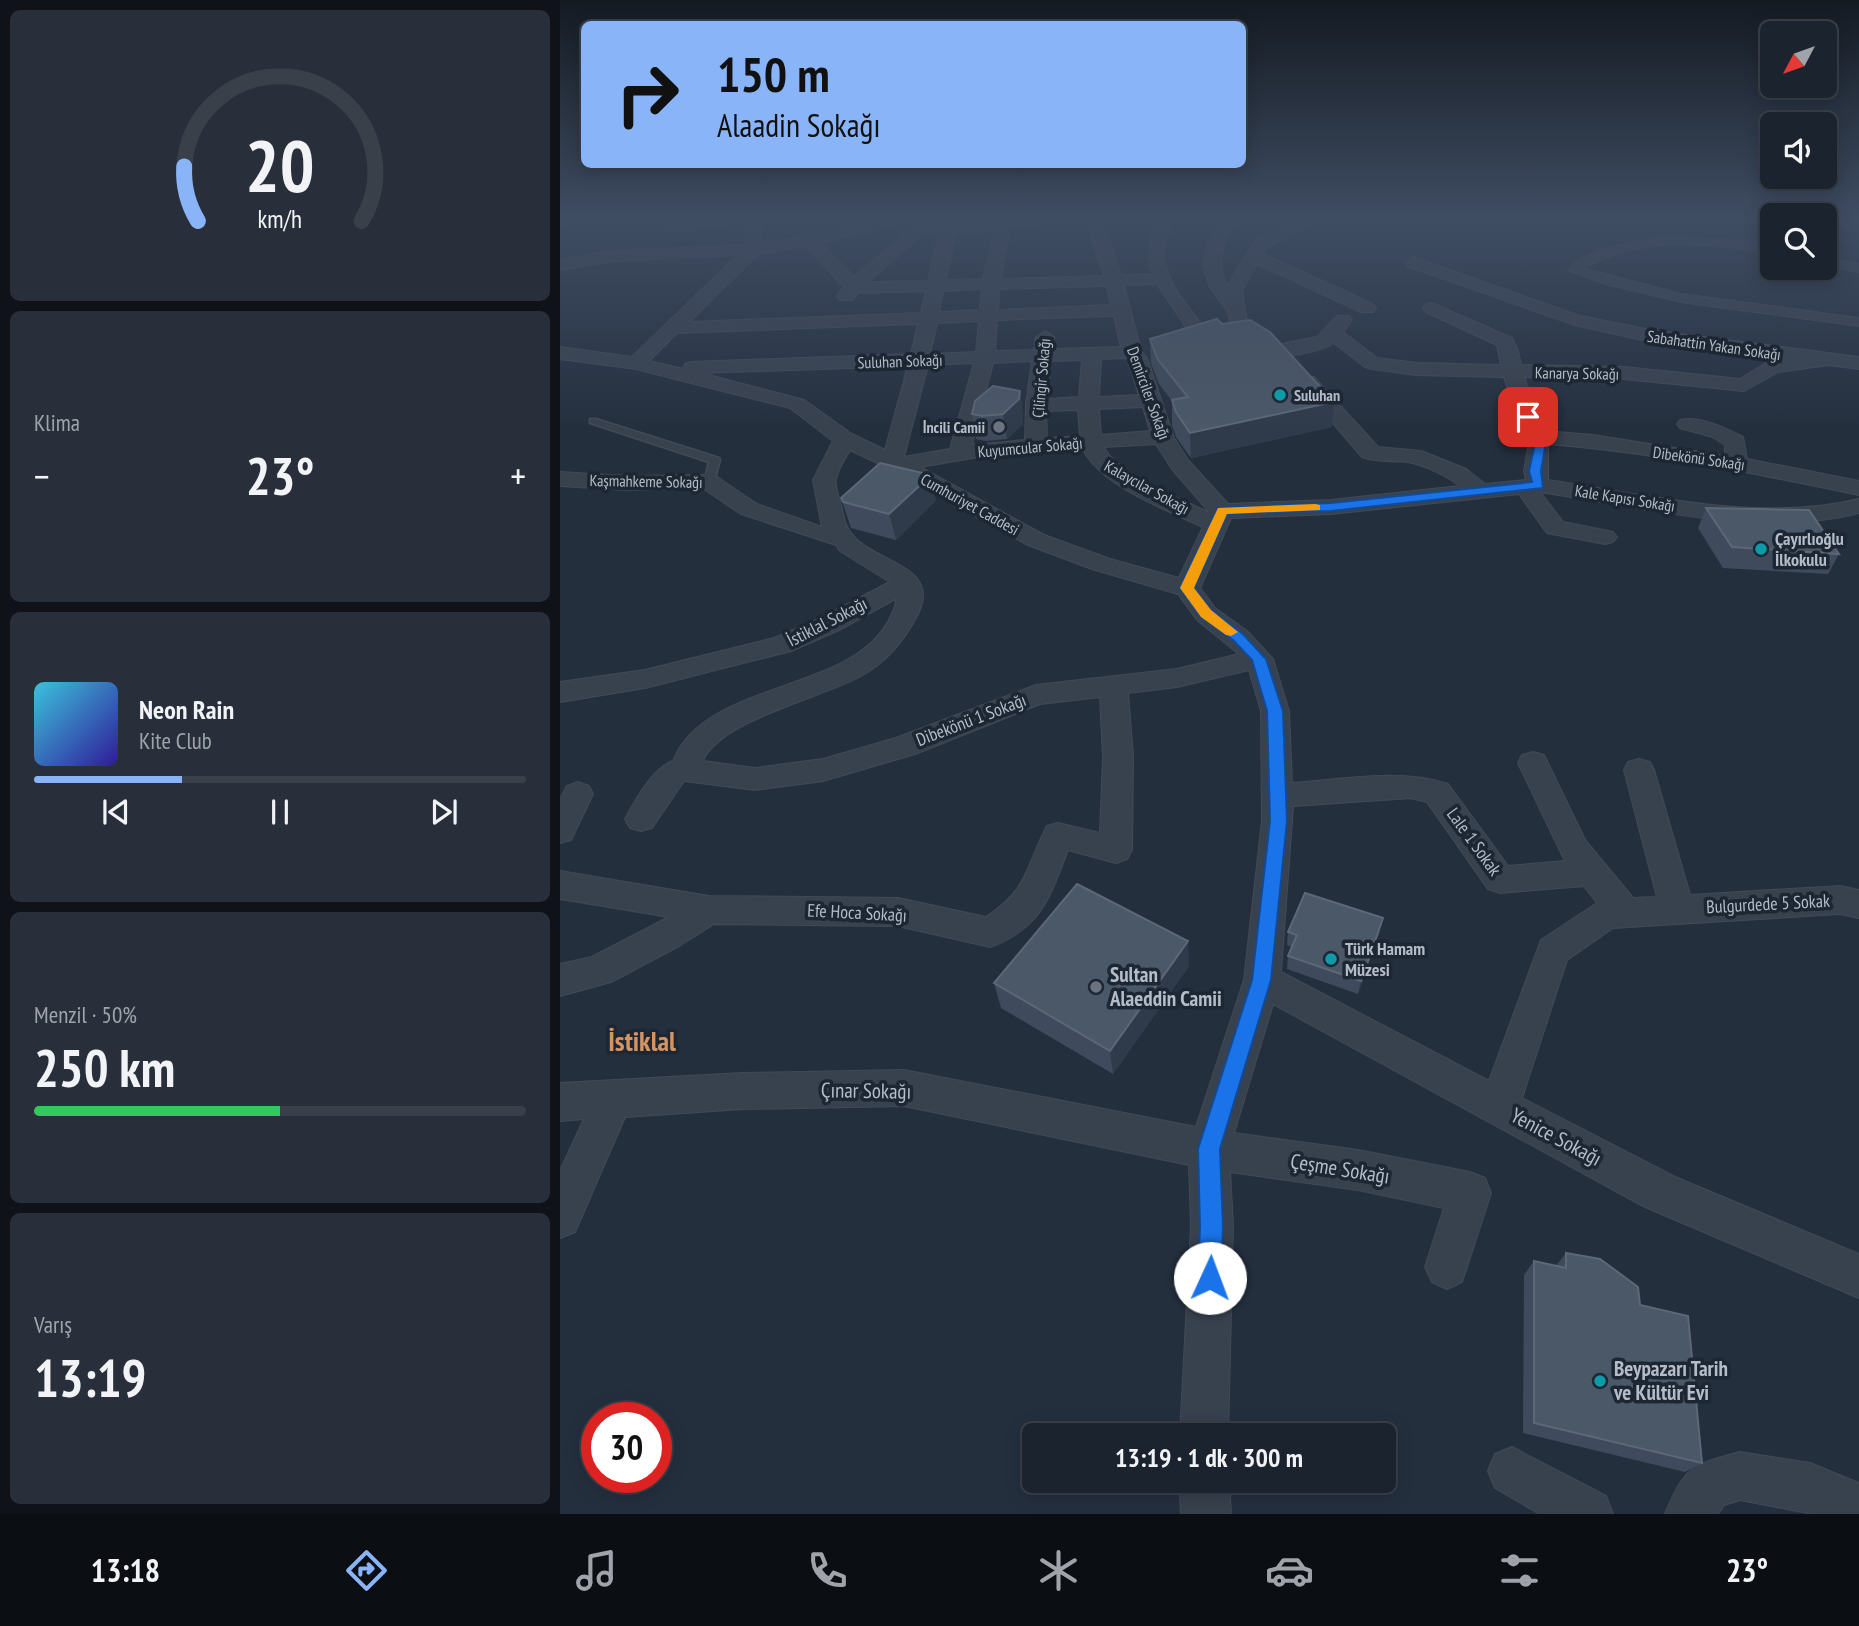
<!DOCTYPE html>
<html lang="tr">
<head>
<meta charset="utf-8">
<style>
	body { margin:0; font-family:"PT Sans Narrow",sans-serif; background:#282f3a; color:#f1f3f6; height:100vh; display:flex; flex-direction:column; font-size:26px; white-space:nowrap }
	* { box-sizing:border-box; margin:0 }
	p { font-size:23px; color:#a0a4aa }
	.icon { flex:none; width:38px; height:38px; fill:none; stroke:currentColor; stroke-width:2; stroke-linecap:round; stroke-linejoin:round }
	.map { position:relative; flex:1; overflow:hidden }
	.panel { display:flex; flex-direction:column; gap:10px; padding:10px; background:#0f1319; width:560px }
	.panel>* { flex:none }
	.guide { position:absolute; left:21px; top:21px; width:665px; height:147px; border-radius:10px; box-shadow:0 4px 18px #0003,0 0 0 2px #39404a; background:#8ab4f8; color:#111; overflow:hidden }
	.needle { width:46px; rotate:229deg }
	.buttons { position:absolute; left:1200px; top:21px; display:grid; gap:14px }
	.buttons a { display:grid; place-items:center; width:77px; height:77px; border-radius:10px; background:#1b232e; box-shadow:0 4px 18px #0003,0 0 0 2px #39404a; font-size:35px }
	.speed { position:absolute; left:21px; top:1402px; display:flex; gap:14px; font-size:35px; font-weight:700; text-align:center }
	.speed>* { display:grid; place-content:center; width:91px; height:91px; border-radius:50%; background:#1b232e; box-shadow:0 4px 18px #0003,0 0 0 2px #39404a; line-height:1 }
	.speed .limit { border:10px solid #d22; background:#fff; color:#111 }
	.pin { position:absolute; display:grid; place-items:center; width:60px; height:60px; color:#fff; margin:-30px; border-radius:14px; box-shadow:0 4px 10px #0006 }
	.me { position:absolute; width:77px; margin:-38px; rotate:2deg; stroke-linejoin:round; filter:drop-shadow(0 0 5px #0008) }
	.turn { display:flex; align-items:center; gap:24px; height:147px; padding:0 21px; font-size:32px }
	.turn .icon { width:91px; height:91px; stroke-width:2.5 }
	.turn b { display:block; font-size:49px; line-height:60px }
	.big { font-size:52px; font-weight:600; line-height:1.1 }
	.panel .widget { flex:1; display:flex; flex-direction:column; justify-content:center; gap:10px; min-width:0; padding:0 24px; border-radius:10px; background:#282f3a }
	.panel .dial { align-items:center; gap:0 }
	.dial svg { height:182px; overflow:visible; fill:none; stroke:#39404a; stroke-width:7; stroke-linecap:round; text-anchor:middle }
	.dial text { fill:#f1f3f6; stroke:none }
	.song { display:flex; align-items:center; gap:21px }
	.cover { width:84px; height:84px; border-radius:10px; background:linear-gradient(135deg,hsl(190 70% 55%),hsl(250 70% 35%)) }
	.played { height:7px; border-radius:4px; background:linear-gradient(90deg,#8ab4f8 30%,#39404a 30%) }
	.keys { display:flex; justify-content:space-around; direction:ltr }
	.heat { display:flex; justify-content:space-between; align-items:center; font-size:38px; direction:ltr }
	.charge { height:10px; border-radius:5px; background:linear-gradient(90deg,#34c759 50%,#39404a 0) }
	.trip { position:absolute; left:462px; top:1423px; width:374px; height:70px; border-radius:10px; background:#1b232e; box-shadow:0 4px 18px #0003,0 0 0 2px #39404a; font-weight:600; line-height:70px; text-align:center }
	.tabs { display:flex; height:112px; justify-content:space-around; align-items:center; background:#0b0e12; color:#a0a4aa }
	.tabs .icon { width:49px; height:49px }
	.tabs .on { color:#8ab4f8 }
	.tabs b { font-size:32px; color:#f1f3f6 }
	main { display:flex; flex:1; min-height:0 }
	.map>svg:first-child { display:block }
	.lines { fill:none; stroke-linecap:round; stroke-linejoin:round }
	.service-casing { stroke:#414a57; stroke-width:3 }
	.pedestrian-casing { stroke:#414a57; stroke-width:2 }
	.minor-casing { stroke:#414a57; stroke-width:2 }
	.service { fill:#38414e; fill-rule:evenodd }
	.pedestrian { fill:#38414e; fill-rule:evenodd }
	.minor { fill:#38414e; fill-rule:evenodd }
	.wall { fill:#3f4b5c }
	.shaded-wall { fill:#2f3b4b }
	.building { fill:#4b5868; stroke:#5c6777; stroke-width:2 }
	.route { fill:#1a73e8; stroke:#114b97; stroke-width:2 }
	.slow { fill:#f59e0b }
	.culture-dot { fill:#0f9aa8; stroke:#1d2633; stroke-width:2.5 }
	.worship-dot { fill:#6b7280; stroke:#1d2633; stroke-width:2.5 }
	.labels { text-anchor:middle; stroke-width:7; stroke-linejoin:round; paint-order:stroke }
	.far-street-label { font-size:16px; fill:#b4bcc9; stroke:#1d2633 }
	.far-poi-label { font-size:16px; font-weight:bold; fill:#b4bcc9; stroke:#1d2633; text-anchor:start }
	.poi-label { font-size:18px; font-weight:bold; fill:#b4bcc9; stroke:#1d2633; text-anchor:start }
	.street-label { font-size:18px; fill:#b4bcc9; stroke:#1d2633 }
	.near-poi-label { font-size:21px; font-weight:bold; fill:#b4bcc9; stroke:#1d2633; text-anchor:start }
	.near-street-label { font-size:21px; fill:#b4bcc9; stroke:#1d2633 }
	.near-district-label { font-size:28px; font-weight:bold; fill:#d59563; stroke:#1d2633 }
</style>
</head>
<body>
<main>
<section class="panel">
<div class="widget dial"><svg viewBox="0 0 100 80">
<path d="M14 69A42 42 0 1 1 86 69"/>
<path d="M14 69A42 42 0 0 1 8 45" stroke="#8ab4f8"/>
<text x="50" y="56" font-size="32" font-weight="700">20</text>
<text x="50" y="72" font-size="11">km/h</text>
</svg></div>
<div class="widget"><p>Klima</p>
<div class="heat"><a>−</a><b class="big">23°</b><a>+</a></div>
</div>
<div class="widget">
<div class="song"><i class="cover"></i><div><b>Neon Rain</b><p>Kite Club</p></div></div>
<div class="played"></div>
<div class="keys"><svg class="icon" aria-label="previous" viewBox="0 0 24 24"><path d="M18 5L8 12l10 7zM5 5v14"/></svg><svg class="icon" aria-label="pause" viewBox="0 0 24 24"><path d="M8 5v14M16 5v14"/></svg><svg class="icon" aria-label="next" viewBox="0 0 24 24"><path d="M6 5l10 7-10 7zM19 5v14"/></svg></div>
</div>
<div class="widget"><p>Menzil · 50%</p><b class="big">250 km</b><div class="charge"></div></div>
<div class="widget"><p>Varış</p><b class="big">13:19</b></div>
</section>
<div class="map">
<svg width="1299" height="1514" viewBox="0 0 1299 1514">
	<rect width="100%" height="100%" fill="#242f3e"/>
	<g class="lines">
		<!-- service casing -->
		<g class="service-casing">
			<path id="service" d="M30,419h6l123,39 1,2 -6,22 -5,3 -5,-3 5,-20 -119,-39z"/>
		</g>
		<!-- pedestrian casing -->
		<g class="pedestrian-casing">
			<path id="pedestrian" d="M1100,237l85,4 28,5v8c-30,-6 -84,-12 -113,-9 -26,3 -55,12 -78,23l99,26 178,24v8l-178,-24 -75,-18 -38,-14c15,-21 67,-27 92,-33z
				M1265,257l34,7v8l-34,-7z"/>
		</g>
		<!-- minor casing -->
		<g class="minor-casing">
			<path id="minor" d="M0,218h27l-8,5 -19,2z
				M144,218h58l-1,26c50,-7 99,-26 150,-26l-3,3 -88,22 34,34 63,-54 31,3 65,-8h44l-8,5 -39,5 -9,51 103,-3 -19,-58h16l20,57 32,-1c-8,-21 -2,-36 5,-56h16c-4,11 -9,21 -10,32 -2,33 31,63 48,88l-2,4h-14l-39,-58 -33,1 17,66 6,7 27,80 14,22 40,44 103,-4 129,-14c-13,-10 -35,-21 -52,-24 -16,-2 -30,1 -46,-5l-65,-76 3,-4h14l64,70 43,4 45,18 19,15 41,-4 -2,-9 4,-23 -24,-71 -87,-2 -45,-6 -7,-2 -31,-24c-14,8 -55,19 -65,7l2,-4 46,-9 20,-21h12l3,4 -9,12 34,26 40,5 84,2 -4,-20 -71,-33 -3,-4 3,-4 6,-1 80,35 6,13 3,14 103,2 116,12 26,-16 20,-4 -130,-16 -81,-18 -168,-59 -2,-4 8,-5 167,59 76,15 203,26v12l-30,-4 -51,7 -34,19 -120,-12 -100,-2 20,54 49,4 132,21v-11l-12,-8 -33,-9 -3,-4 3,-4c19,-5 46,8 63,17l4,22 112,22v14c-102,-21 -206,-43 -311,-51v36c99,15 213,43 311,19v14c-95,25 -222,-6 -319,-21l23,30 50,10 4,5 -4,5 -8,2 -58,-11 -28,-39 -188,20 -100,4 -31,70 15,20 32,23 26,28 16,52 3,72c51,-3 107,-15 156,1l60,82 57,-5 -47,-98 4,-8 11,-3 11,3 41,85 48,58 24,-1 -33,-127 4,-8 11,-3 11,3 4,8 36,125 150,-9 19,4v28l-19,-4 -227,14 -46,32 -45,138 153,79 184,77v44l-214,-91 -372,-203 -39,129 124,17 112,22 15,6 6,15 -29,89 -15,7 -15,-7 -7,-15 19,-59 -86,-18 -128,-18 3,54 -5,209h-48l11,-209 -2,-61 -285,-59 -161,3 -118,8 -50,115 -15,6v-67l24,-52 -24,2v-38l183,-10 161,-3 292,57 48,-147 18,-159 -1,-110 -12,-41 -72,17 -49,6 5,64 -1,93 -5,9 -11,4 -48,-13c-18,46 -26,78 -78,97l-92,-21 -184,-2 -35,22 -68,36 -51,14v-32l32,-7 77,-40 -109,-18v-28l149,25 189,2 88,19c43,-28 39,-49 61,-91l11,-3 42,10 3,-76 -3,-60 -60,7 -125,50 -92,27 -68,9 -71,-9 -32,47 -11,3 -11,-3 -5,-9c10,-18 28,-52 48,-58 35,-88 204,-64 224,-163l-58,32 -48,21 -146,37 -85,14v-20l85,-12 129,-32 47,-20 69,-36 -50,-31 -4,-6 -95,-31 -37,-25 -77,1 -67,-4v-14l67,4 82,-1 8,2 40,27 65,23 -9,-47 20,-39 -43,-33 -154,-39 -76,-10v-12l72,10 106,-102 -126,6 -52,9v-10l52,-9 133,-6 1,-26 -7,4 -68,9 -8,-5 8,-5zM434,230l-11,49 -37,1 9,-45zM365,232l14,2 -11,47 -60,1zM246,246l38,41 -7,9 3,4h12l6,-7 68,-2 -5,22 -232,9 69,-68zM547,286l4,19 -113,5 1,-21zM422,289l-2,21 -41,2 4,-21zM554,316l7,31 -68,2 1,-12 -9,-6 -9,6 -2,13 -39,1 2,-31zM419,321l-3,31 -46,2 7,-31zM358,324l-7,30 -219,8 -7,2 -2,5 -34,-8 28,-28zM567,358l12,37 -40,2 2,-38zM522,360l-3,37 -32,2 4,-38zM472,361l-6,44 -1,35 -53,5 21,-82zM414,363l-24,86 -46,8 24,-92zM348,366l-23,84 -33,-16 -48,-34 -103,-27zM583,407l7,24 -49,4 -2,-26zM518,410l2,26 -33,2 -1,-27zM596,444l16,25 38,44c-27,-13 -94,-39 -106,-66zM523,449c18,37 84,61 120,78l-24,51 -69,-19 -66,-24 -124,-68 76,-13zM290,450l34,16 144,79 64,24 86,25 19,26 42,34 -62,15 -141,16 -140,53 -73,21 -68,9 -52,-7c15,-40 121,-64 158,-85 25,-14 44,-36 57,-62 23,-47 -39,-51 -63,-76 -10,-10 -11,-20 -14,-33 -2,-8 -7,-19 -5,-26 2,-10 9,-21 14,-29zM851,798l16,4 61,87 12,4 84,-7 13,17 -56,37 -52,141 -208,-109 12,-166z
				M662,218h16c-15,23 -23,42 -11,68l28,-45 46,-23h20l-54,29 -4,7 110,50 3,4 -3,4h-12l-104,-48 -15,26 6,39 -3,4h-12l-5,-20 -18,-26 -7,-21 4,-21z
				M18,782l11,4 4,8 -22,46 -11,3v-44l7,-13z
				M952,1447l94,49 7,18h-73l-45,-26 -7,-17 7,-17z
				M1180,1452l70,11 49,20v31h-46l-73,-14 -16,5 -6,9h-53c20,-48 27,-49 75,-62z
				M619,1480h50l2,34h-50z"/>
		</g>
		<!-- service -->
		<use href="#service" class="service"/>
		<!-- pedestrian -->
		<use href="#pedestrian" class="pedestrian"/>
		<!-- minor -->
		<use href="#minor" class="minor"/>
	</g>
	<!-- wall -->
	<path class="wall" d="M590,339l182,88 -141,31 -15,-21 -4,-12v-24l-13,-17 -8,-21z
		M460,391l3,25v8l-16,15 -21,2 -10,-2 -4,-25z
		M281,498l95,2 -40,40 -45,-12z
		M1146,508l133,46 -11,20 -105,-6 -25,-40z
		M820,931l-22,63 -71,-25 1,-13 4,-9 -5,-2 1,-13z
		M629,966l-76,108 -112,-66 -7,-25z
		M1006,1253l74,52 62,158 -17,9 -162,-39 1,-158 10,-14 22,5z"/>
	<!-- shaded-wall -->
	<path class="shaded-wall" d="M460,391l3,25v8l-16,15 -4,-25z
		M774,402l-2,25 -141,31 -1,-25z
		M371,475l5,25 -40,40 -7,-26z
		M823,918l-3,13 -22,63 3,-13z
		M628,941l1,25 -76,108 -3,-23z"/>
	<!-- building -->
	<path class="building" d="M657,319l5,5 28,-4 20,12 64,70 -144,31 -14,-21 -4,-12 16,-3 -30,-37 -8,-21z
		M433,386l27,5 -1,8 -16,15 -21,2 -10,-2 3,-13z
		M320,463l51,12 -42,39 -46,-12 -2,-4z
		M1146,508l103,2 30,44 -107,-7z
		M517,884l111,57 -78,110 -116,-68z
		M745,893l78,25 -22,63 -73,-25 9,-21 -9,-3z
		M1006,1253l34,6 38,28 2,18 48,11 14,147 -168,-40v-162l32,7z"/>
	<!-- sky -->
	<linearGradient id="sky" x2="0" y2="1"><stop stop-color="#141a22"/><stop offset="0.51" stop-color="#3f4d63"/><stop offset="1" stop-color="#3f4d63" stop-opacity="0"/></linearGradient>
	<rect width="1299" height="430" fill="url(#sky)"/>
	<!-- route -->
	<path class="route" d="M968,414l6,3 11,31 -4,23 2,17 -212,23 -104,3 -33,74 17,22 32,24 23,25 17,52 4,110 -16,159 -51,169 3,77 -2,52 -3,9 -8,3 -8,-3 -4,-9 2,-52 -2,-77 54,-169 18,-159 -3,-110 -15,-51 -19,-20 -32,-23 -21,-29 38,-80 113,-5 201,-21 -3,-11 5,-23 -11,-31z"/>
	<!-- slow -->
	<path class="slow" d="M755,504l5,1v5l-93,4 -33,74 17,22 27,22 -7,4 -5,-1 -25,-18 -21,-29 38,-80z"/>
	<!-- markers -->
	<g class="culture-dot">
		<circle cx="720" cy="395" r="7"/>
		<circle cx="1201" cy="549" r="7"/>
		<circle cx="771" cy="959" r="7"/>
		<circle cx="1040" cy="1381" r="7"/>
	</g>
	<g class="worship-dot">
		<circle cx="439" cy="427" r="7"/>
		<circle cx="536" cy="987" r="7"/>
	</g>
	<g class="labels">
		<!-- far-street labels -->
		<g class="far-street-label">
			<text transform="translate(1154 345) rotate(8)" y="6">Sabahattin Yakan Sokağı</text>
			<text transform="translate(340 361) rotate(-2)" y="6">Suluhan Sokağı</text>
			<text transform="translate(1017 373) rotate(1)" y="6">Kanarya Sokağı</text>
			<text transform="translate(481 378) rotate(-85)" y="6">Çilingir Sokağı</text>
			<text transform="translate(589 393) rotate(70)" y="6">Demirciler Sokağı</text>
			<text transform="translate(470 447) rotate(-5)" y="6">Kuyumcular Sokağı</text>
			<text transform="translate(1139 458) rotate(8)" y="6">Dibekönü Sokağı</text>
			<text transform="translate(86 481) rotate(1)" y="6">Kaşmahkeme Sokağı</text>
			<text transform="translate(587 487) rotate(29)" y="6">Kalaycılar Sokağı</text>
			<text transform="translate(1065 498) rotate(9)" y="6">Kale Kapısı Sokağı</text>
			<text transform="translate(410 504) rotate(29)" y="6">Cumhuriyet Caddesi</text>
		</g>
		<!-- far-poi labels -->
		<g class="far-poi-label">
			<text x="734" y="401">Suluhan</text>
			<text x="425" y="433" text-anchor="end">İncili Camii</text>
		</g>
		<!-- poi labels -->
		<g class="poi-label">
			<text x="1215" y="545">Çayırlıoğlu<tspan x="1215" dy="21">İlkokulu</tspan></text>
			<text x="785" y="955">Türk Hamam<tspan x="785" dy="21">Müzesi</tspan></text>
		</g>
		<!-- street labels -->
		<g class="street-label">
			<text transform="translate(267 622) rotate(-27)" y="6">İstiklal Sokağı</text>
			<text transform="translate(411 720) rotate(-21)" y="6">Dibekönü 1 Sokağı</text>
			<text transform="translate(914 842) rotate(54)" y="6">Lale 1 Sokak</text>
			<text transform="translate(1208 904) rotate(-3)" y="6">Bulgurdede 5 Sokak</text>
			<text transform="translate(297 913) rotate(3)" y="6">Efe Hoca Sokağı</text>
		</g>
		<!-- near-poi labels -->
		<g class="near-poi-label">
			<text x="550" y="982">Sultan<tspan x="550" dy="24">Alaeddin Camii</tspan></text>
			<text x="1054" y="1376">Beypazarı Tarih<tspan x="1054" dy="24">ve Kültür Evi</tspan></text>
		</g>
		<!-- near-street labels -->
		<g class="near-street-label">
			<text transform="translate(306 1091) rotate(1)" y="7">Çınar Sokağı</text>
			<text transform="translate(996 1137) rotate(28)" y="7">Yenice Sokağı</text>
			<text transform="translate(780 1169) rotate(9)" y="7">Çeşme Sokağı</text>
		</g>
		<!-- near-district labels -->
		<g class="near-district-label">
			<text x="82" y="1051">İstiklal</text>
		</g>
	</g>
</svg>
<div class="buttons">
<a><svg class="needle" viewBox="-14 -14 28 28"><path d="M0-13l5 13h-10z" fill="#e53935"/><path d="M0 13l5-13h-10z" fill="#a0a4aa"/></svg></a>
<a><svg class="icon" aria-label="sound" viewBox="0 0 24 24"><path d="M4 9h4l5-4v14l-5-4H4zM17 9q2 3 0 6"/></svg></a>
<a><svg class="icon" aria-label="search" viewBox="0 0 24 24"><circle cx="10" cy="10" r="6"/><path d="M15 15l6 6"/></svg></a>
</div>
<div class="speed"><div class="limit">30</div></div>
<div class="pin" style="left:968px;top:417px;background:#d93025"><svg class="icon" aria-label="arrive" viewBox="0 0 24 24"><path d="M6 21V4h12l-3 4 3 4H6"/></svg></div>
<svg class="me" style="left:650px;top:1278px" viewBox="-20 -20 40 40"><circle r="19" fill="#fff"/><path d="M0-13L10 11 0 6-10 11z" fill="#1a73e8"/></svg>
<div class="trip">13:19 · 1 dk · 300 m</div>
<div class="guide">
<div class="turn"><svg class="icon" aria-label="right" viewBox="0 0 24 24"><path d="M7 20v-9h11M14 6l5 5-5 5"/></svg><div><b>150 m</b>Alaadin Sokağı</div></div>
</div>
</div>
</main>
<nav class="tabs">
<b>13:18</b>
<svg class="icon on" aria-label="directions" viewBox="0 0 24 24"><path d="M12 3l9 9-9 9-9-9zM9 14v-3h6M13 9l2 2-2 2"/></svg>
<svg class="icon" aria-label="music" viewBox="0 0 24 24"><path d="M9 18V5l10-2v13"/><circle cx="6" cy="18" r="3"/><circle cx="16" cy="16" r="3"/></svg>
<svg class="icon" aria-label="phone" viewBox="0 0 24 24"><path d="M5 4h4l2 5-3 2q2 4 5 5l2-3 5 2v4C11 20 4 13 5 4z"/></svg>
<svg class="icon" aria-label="climate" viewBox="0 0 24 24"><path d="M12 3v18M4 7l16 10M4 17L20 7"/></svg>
<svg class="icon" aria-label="car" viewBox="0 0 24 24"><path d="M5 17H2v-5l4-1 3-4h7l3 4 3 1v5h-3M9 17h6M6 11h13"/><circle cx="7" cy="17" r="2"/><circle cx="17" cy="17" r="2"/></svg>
<svg class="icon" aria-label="filters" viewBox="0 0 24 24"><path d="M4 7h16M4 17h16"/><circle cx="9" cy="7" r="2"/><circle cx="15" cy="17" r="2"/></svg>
<b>23°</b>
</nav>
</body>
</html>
